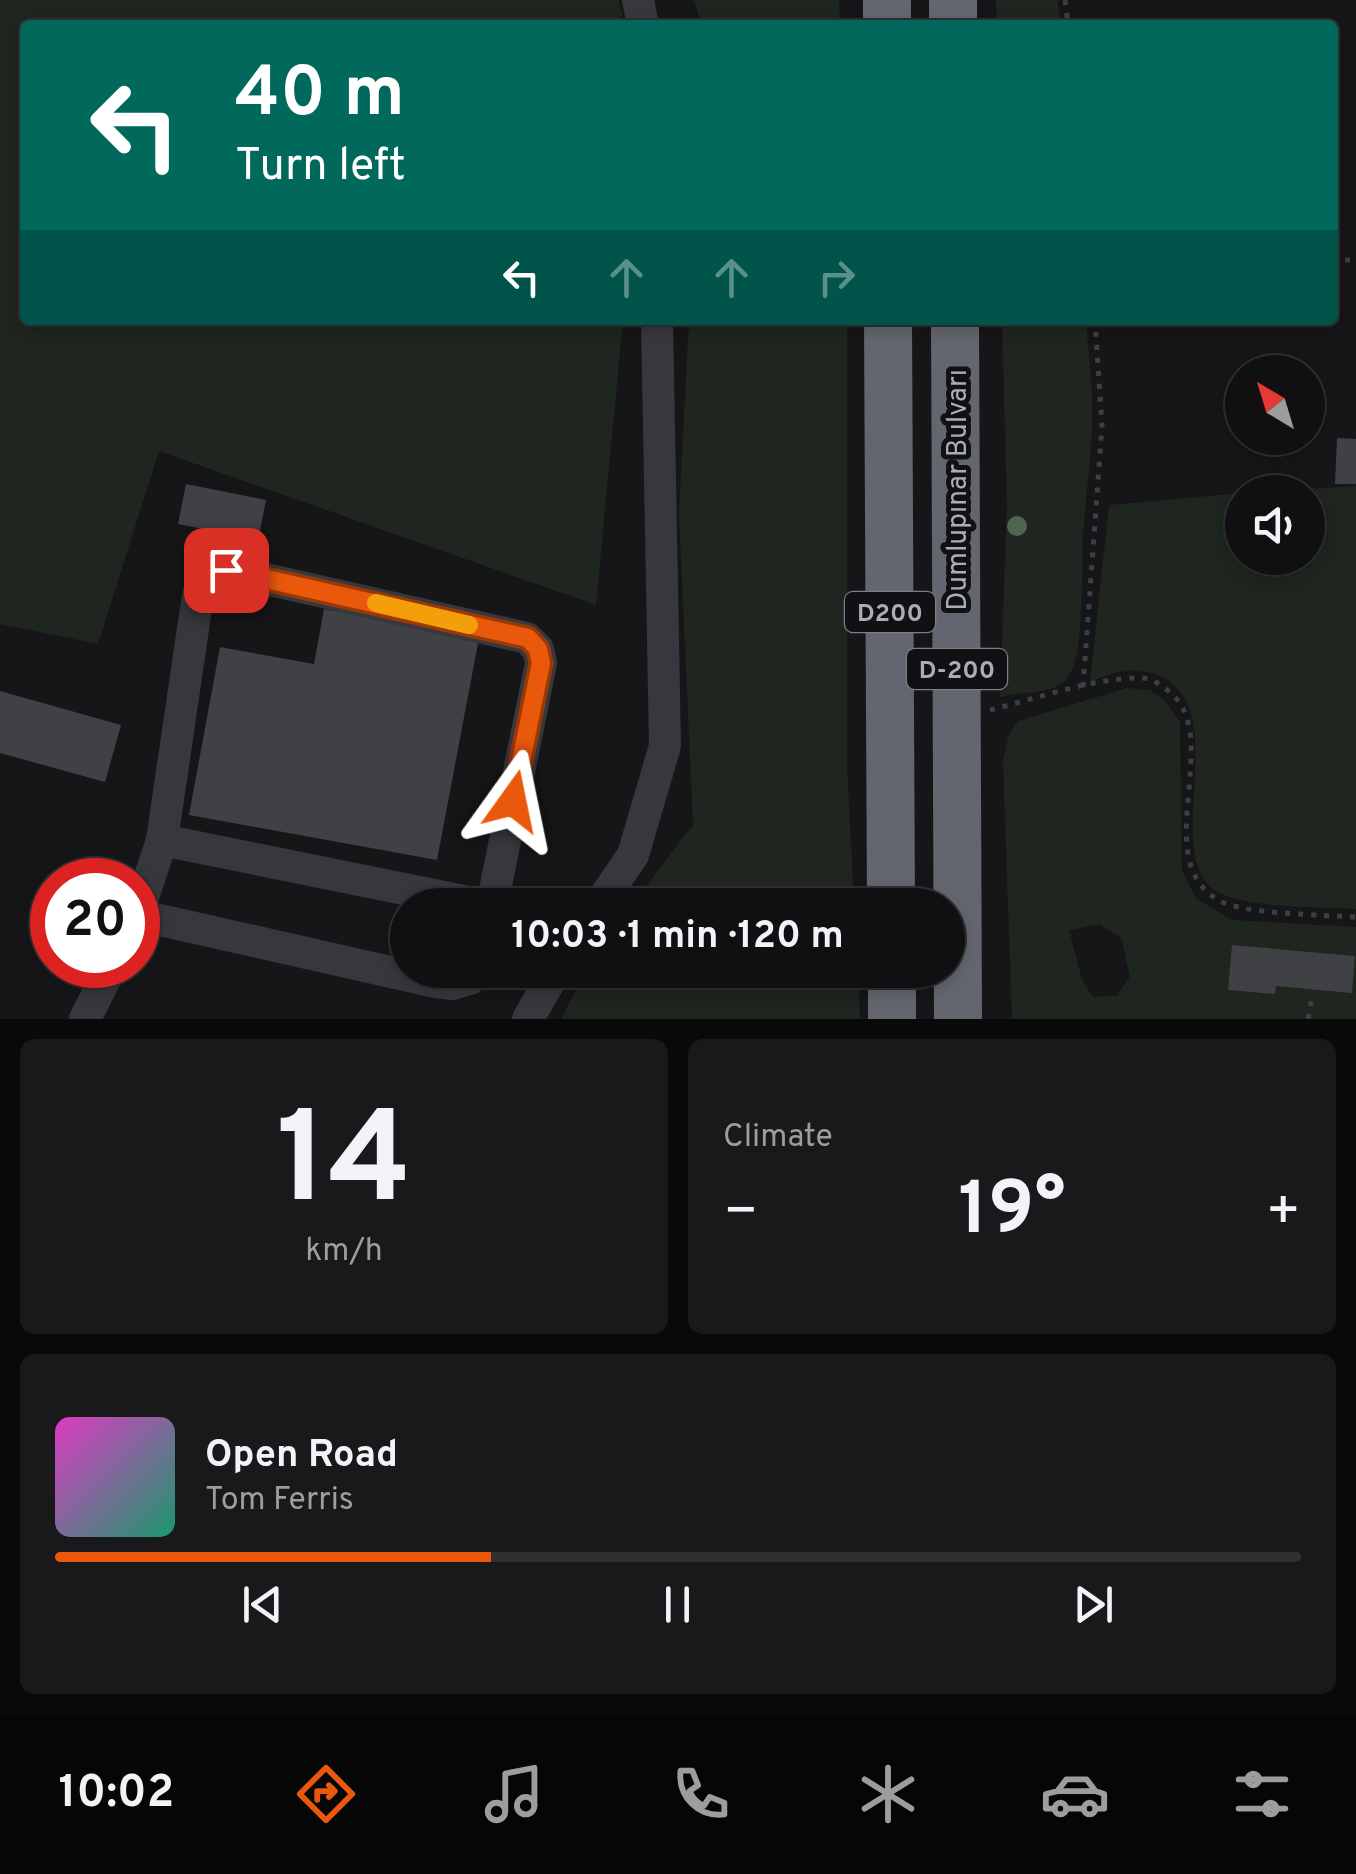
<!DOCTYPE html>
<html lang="en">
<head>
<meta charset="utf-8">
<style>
	body { margin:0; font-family:Overpass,sans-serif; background:#19191b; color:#f1f3f6; height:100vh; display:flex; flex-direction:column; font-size:38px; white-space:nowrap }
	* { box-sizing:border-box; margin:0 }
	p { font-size:32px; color:#9c9d9f }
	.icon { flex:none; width:55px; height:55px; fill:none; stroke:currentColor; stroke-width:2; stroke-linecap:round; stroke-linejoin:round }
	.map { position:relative; height:1019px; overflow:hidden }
	.sheet { display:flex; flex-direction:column; gap:20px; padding:20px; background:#09090a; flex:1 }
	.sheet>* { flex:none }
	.banner { position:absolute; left:20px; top:20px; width:1318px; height:305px; border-radius:10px; box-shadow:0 5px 15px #0003,0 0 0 2px #303032; background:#00695c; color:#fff; overflow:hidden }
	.needle { width:65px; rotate:322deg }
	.buttons { position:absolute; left:1225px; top:355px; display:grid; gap:20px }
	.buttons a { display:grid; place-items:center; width:100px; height:100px; border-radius:50%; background:#101012; box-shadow:0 5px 15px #0003,0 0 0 2px #303032; font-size:50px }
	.speed { position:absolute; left:30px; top:858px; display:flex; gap:20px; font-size:50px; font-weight:700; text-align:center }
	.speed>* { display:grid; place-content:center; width:130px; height:130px; border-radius:50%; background:#101012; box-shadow:0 5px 15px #0003,0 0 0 2px #303032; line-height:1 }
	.speed .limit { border:15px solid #d22; background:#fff; color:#111 }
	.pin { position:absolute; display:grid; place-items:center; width:85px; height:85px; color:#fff; margin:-42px; border-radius:20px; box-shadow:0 5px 15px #0006 }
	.me { position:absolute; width:110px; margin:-55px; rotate:12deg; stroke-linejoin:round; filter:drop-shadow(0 0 8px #0008) }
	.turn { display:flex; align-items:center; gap:35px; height:210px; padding:0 50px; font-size:45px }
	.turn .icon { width:130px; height:130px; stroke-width:2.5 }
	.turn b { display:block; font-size:70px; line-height:85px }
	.lanes { display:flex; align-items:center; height:95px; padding:0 50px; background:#0003; justify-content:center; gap:50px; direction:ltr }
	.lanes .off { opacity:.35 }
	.big { font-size:75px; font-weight:700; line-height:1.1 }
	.sheet .card { flex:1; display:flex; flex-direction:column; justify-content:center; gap:15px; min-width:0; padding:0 35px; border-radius:15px; background:#19191b }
	.sheet .dial { align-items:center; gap:0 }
	.dial b { font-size:130px; line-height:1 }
	.song { display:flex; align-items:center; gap:30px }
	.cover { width:120px; height:120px; border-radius:15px; background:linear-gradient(135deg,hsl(310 70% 55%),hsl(160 70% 35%)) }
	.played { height:10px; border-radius:5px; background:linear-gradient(90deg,#ea580c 35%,#303032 35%) }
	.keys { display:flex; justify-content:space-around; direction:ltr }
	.heat { display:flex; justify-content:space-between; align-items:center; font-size:55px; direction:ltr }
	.sheet .tiles { flex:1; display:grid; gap:20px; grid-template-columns:1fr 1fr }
	.card:last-child { grid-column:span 2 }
	.trip { position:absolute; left:390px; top:888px; width:575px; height:100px; border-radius:50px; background:#101012; box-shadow:0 5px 15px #0003,0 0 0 2px #303032; font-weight:700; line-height:100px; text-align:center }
	.tabs { display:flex; height:160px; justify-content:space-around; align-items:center; background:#060607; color:#9c9d9f }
	.tabs .icon { width:70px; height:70px }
	.tabs .current { color:#ea580c }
	.tabs b { font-size:45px; color:#f1f3f6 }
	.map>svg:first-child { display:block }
	.green { fill:#1e261f; fill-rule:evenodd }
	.building { fill:#404145 }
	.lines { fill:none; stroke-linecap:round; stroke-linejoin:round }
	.path { stroke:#3d3f44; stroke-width:5; stroke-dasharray:5 8; stroke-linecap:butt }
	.minor { stroke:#37383d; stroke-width:32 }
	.highway { stroke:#63666e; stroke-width:48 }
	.tree { fill:#506452 }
	.route-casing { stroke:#983908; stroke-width:25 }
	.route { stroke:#ea580c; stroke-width:18 }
	.slow { stroke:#f59e0b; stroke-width:18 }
	.labels { text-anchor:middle; stroke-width:10; stroke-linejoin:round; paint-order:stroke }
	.shield { fill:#111113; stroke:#7b7e86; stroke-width:2.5 }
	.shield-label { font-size:25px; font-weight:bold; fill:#a8adb8 }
	.street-label { font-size:28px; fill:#a8adb8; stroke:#111113 }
</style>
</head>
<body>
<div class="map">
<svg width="1356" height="1019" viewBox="0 0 1356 1019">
	<rect width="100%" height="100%" fill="#161618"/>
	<!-- green -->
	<path class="green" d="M0,0h619l5,25h-599v295h598l-27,285 -437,-154 -61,193 -98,-20z
		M694,0h145l1,25h-139z
		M996,0h62l2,25h-63z
		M689,320h158v444l7,141h-223l62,-80 -14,-311z
		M1002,320h84c2,28 6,57 6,85 1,44 -6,87 -9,131 -2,30 3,123 -17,144 -15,16 -47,11 -66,17l7,-190z
		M1356,486v423c-38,-3 -112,1 -143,-20 -51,-38 19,-178 -51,-212 -26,-12 -47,-6 -72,5l19,-177 133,-12v65h66v-66h-52z
		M1127,688l23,2 15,11 15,21 2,149 14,27 36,22 124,7v92h-344l-9,-258 6,-27 9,-13zM1100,924l21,14 9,38 -13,20 -24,1 -11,-17 -13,-50z
		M587,970h271l2,49h-299z"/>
	<!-- building -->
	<path class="building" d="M1337,438l19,1v45h-21z
		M186,484l80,16 -8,40 -80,-16z
		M324,609l155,29 -42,222 -248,-45 31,-168 94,17z
		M0,691l121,34 -16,57 -105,-29z
		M1232,945l123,11 -3,37 -76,-7 -1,8 -47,-4z"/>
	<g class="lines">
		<!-- path -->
		<path class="path" d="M1065,0l3,25
			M1332,260h24
			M1083,687l19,-261 -7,-106
			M990,710c45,-11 103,-32 150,-32 11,0 18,5 27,12 61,44 -22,170 53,211 24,13 105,14 136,16
			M1308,1019l4,-21"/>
		<!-- minor -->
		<path class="minor" d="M638,0l5,25
			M162,840l321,65
			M599,905l34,-50 32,-109 -8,-426
			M138,912l24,-72 36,-245c5,-17 9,-25 28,-25l301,68 11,11 3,14 -49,242
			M138,915l297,67 18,2 17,-5 5,-9
			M85,1019l27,-54
			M528,1019l28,-49"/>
		<!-- highway -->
		<path class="highway" d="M887,0v25
			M953,0v25
			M888,320l3,585
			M955,320l3,699
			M892,970v49"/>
	</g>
	<!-- trees -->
	<circle class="tree" cx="1017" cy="526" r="10"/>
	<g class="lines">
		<!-- route casing -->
		<g class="route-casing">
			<path id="route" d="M226,570l302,68 10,11 3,14 -28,138"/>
		</g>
		<!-- route -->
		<use href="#route" class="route"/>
		<!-- slow -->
		<path class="slow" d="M376,603l93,22"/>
	</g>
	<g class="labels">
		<!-- shield labels -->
		<g class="shield">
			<rect x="845" y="592" width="90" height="40" rx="8"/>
			<rect x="907" y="649" width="100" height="40" rx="8"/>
		</g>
		<g class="shield-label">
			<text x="890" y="621">D200</text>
			<text x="957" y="678">D-200</text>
		</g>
		<!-- street labels -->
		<g class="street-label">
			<text transform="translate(956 490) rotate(-90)" y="10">Dumlupınar Bulvarı</text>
		</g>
	</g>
</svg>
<div class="buttons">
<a><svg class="needle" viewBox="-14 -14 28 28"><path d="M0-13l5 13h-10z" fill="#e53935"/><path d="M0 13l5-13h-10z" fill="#9c9d9f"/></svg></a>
<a><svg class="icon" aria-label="sound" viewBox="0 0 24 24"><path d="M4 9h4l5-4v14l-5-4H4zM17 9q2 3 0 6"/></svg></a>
</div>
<div class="speed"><div class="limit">20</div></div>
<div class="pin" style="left:226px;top:570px;background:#d93025"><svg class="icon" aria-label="arrive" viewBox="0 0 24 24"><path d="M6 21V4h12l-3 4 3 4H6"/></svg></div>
<svg class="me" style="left:513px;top:801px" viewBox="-20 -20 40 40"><path d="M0-17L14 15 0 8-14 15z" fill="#ea580c" stroke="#fff" stroke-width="4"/></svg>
<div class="trip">10:03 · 1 min · 120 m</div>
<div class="banner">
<div class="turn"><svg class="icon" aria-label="left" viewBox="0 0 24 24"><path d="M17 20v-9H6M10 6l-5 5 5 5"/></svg><div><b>40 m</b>Turn left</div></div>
<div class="lanes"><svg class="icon" aria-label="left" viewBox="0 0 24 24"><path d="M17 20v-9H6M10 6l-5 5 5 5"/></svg><svg class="icon off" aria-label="ahead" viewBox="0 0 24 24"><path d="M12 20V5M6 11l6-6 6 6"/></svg><svg class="icon off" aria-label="ahead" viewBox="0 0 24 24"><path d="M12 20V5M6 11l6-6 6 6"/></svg><svg class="icon off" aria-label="right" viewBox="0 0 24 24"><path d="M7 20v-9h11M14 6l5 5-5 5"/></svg></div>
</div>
</div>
<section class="sheet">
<div class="tiles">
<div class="card dial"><b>14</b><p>km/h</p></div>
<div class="card"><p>Climate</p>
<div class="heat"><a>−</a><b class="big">19°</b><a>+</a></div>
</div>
<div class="card">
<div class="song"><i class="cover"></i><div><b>Open Road</b><p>Tom Ferris</p></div></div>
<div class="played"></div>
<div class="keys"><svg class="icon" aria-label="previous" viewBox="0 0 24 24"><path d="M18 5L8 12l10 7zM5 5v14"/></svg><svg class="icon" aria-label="pause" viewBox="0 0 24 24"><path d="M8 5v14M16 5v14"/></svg><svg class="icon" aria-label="next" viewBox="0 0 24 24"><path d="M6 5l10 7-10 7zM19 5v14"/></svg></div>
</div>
</div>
</section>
<nav class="tabs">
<b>10:02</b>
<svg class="icon current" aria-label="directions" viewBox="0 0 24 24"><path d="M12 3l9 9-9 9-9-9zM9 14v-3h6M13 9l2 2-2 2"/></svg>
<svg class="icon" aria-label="music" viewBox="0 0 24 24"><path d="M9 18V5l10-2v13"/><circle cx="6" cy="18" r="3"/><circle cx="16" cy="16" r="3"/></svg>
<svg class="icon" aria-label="phone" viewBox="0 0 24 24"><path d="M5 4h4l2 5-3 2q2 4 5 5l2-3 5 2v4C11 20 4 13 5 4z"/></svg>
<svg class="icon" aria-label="climate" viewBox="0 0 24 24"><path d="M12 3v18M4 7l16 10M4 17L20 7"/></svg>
<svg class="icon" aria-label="car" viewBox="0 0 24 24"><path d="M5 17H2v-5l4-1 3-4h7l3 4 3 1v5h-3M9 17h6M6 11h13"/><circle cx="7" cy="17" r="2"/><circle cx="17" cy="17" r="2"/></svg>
<svg class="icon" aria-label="filters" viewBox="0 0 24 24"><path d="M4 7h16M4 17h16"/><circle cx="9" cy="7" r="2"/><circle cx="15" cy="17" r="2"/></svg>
</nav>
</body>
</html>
